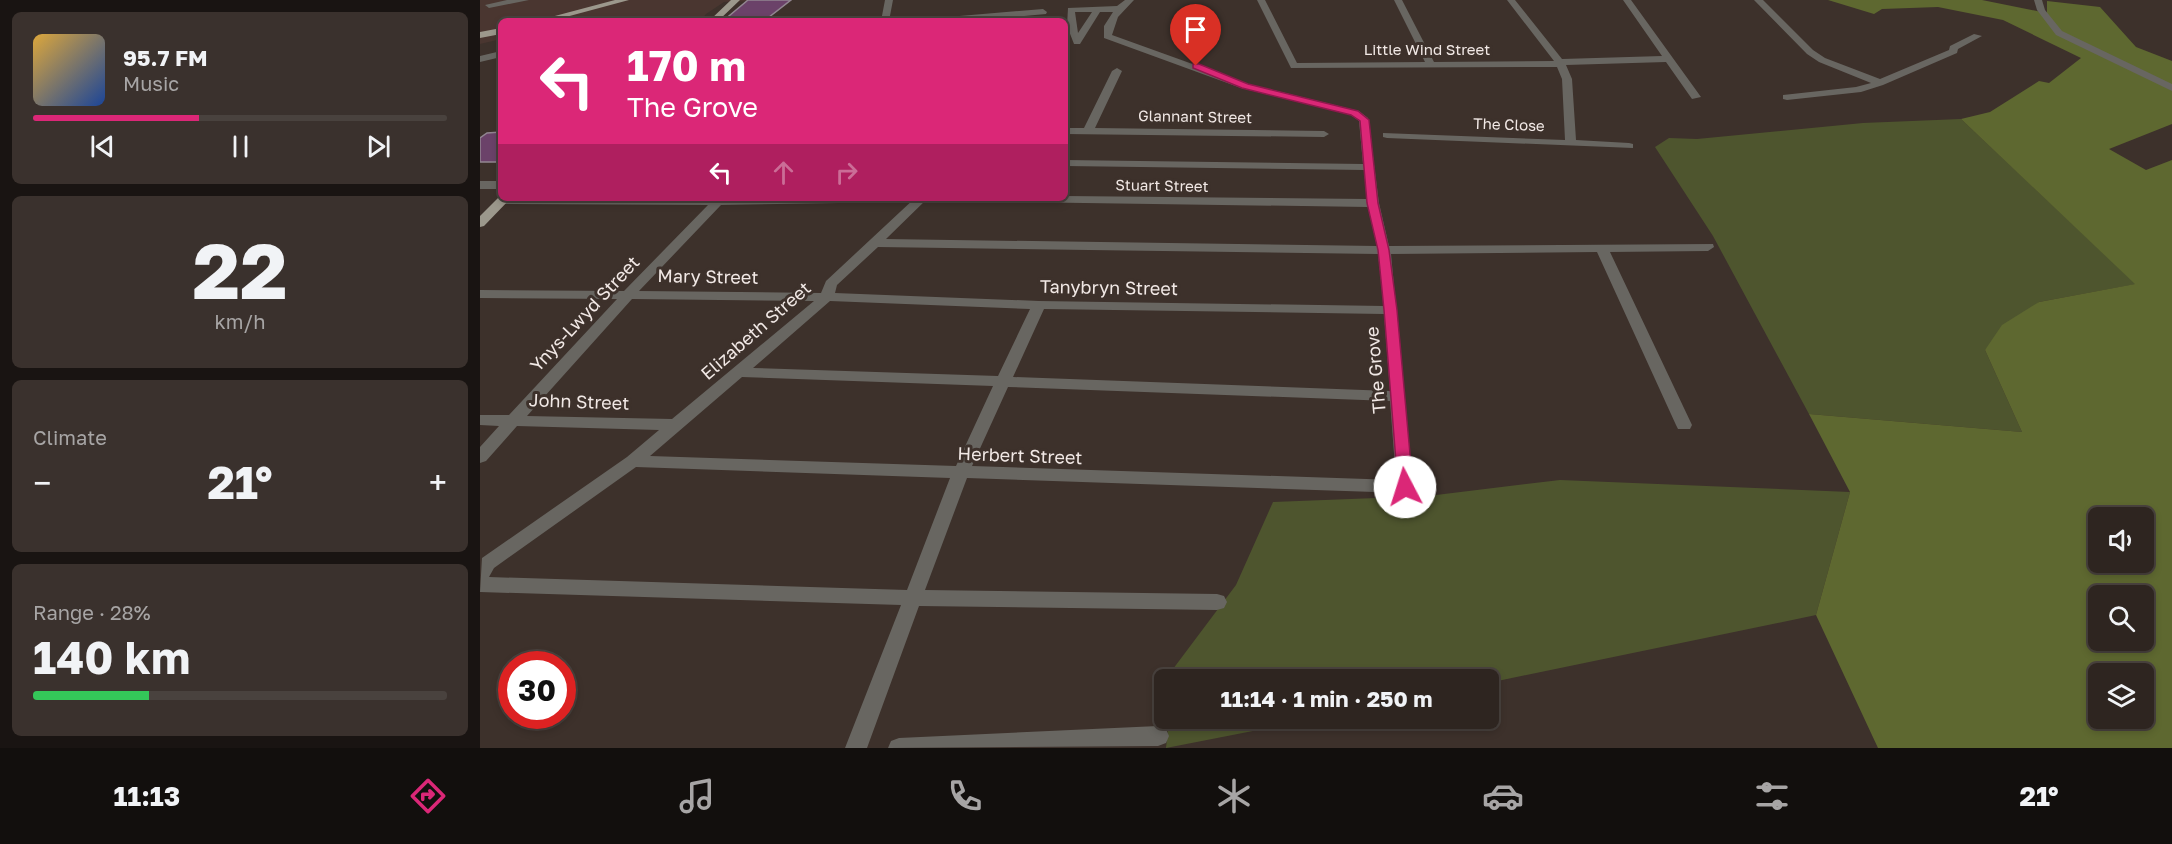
<!DOCTYPE html>
<html lang="en">
<head>
<meta charset="utf-8">
<style>
	body { margin:0; font-family:"Golos Text",sans-serif; background:#3a312d; color:#f1f3f6; height:100vh; display:flex; flex-direction:column; font-size:22px; white-space:nowrap }
	* { box-sizing:border-box; margin:0 }
	p { font-size:20px; color:#a7a5a5 }
	.icon { flex:none; width:33px; height:33px; fill:none; stroke:currentColor; stroke-width:2; stroke-linecap:round; stroke-linejoin:round }
	.map { position:relative; flex:1; overflow:hidden }
	.sheet { display:flex; flex-direction:column; gap:12px; padding:12px; background:#191412; width:480px }
	.sheet>* { flex:none }
	.top-card { position:absolute; left:18px; top:18px; width:570px; height:183px; border-radius:9px; box-shadow:0 3px 9px #0003,0 0 0 2px #49423e; background:#db2777; color:#fff; overflow:hidden }
	.tools { position:absolute; left:1608px; top:507px; display:grid; gap:12px }
	.tools a { display:grid; place-items:center; width:66px; height:66px; border-radius:9px; background:#2e2520; box-shadow:0 3px 9px #0003,0 0 0 2px #49423e; font-size:30px }
	.speed { position:absolute; left:18px; top:651px; display:flex; gap:12px; font-size:30px; font-weight:700; text-align:center }
	.speed>* { display:grid; place-content:center; width:78px; height:78px; border-radius:50%; background:#2e2520; box-shadow:0 3px 9px #0003,0 0 0 2px #49423e; line-height:1 }
	.speed .limit { border:9px solid #d22; background:#fff; color:#111 }
	.pin { position:absolute; display:grid; place-items:center; width:51px; height:51px; color:#fff; margin:-62px -26px; border-radius:50% 50% 50% 0; rotate:-45deg; box-shadow:0 0 6px #0007 }
	.pin .icon { rotate:45deg }
	.me { position:absolute; width:66px; margin:-33px; rotate:355deg; stroke-linejoin:round; filter:drop-shadow(0 0 4px #0008) }
	.turn { display:flex; align-items:center; gap:21px; height:126px; padding:0 30px; font-size:27px }
	.turn .icon { width:78px; height:78px; stroke-width:2.5 }
	.turn b { display:block; font-size:42px; line-height:51px }
	.lanes { display:flex; align-items:center; height:57px; padding:0 30px; background:#0003; justify-content:center; gap:30px; direction:ltr }
	.lanes .off { opacity:.35 }
	.big { font-size:45px; font-weight:700; line-height:1.1 }
	.sheet .card { flex:1; display:flex; flex-direction:column; justify-content:center; gap:9px; min-width:0; padding:0 21px; border-radius:9px; background:#3a312d }
	.sheet .dial { align-items:center; gap:0 }
	.dial b { font-size:78px; line-height:1 }
	.song { display:flex; align-items:center; gap:18px }
	.cover { width:72px; height:72px; border-radius:9px; background:linear-gradient(135deg,hsl(40 70% 55%),hsl(220 70% 35%)) }
	.played { height:6px; border-radius:3px; background:linear-gradient(90deg,#db2777 40%,#49423e 40%) }
	.keys { display:flex; justify-content:space-around; direction:ltr }
	.heat { display:flex; justify-content:space-between; align-items:center; font-size:33px; direction:ltr }
	.charge { height:9px; border-radius:4px; background:linear-gradient(90deg,#34c759 28%,#49423e 0) }
	.trip { position:absolute; left:674px; top:669px; width:345px; height:60px; border-radius:9px; background:#2e2520; box-shadow:0 3px 9px #0003,0 0 0 2px #49423e; font-weight:700; line-height:60px; text-align:center }
	.tabs { display:flex; height:96px; justify-content:space-around; align-items:center; background:#120f0d; color:#a7a5a5 }
	.tabs .icon { width:42px; height:42px }
	.tabs .current { color:#db2777 }
	.tabs b { font-size:27px; color:#f1f3f6 }
	main { display:flex; flex:1; min-height:0 }
	.map>svg:first-child { display:block }
	.commercial { fill:#4a3630 }
	.green { fill:#4e552e }
	.forest { fill:#5e6830; fill-rule:evenodd }
	.building { fill:#6b4269; stroke:#928691; stroke-width:1.5 }
	.lines { fill:none; stroke-linecap:round; stroke-linejoin:round }
	.minor { fill:#686661; fill-rule:evenodd }
	.major { fill:#9c988c; fill-rule:evenodd }
	.route { fill:#db2777; stroke:#8e194d; stroke-width:1.5 }
	.labels { text-anchor:middle; stroke-width:6; stroke-linejoin:round; paint-order:stroke }
	.far-street-label { font-size:15px; fill:#f1e8e5; stroke:#3d312b }
	.street-label { font-size:18px; fill:#f1e8e5; stroke:#3d312b }
</style>
</head>
<body>
<main>
<section class="sheet">
<div class="card">
<div class="song"><i class="cover"></i><div><b>95.7 FM</b><p>Music</p></div></div>
<div class="played"></div>
<div class="keys"><svg class="icon" aria-label="previous" viewBox="0 0 24 24"><path d="M18 5L8 12l10 7zM5 5v14"/></svg><svg class="icon" aria-label="pause" viewBox="0 0 24 24"><path d="M8 5v14M16 5v14"/></svg><svg class="icon" aria-label="next" viewBox="0 0 24 24"><path d="M6 5l10 7-10 7zM19 5v14"/></svg></div>
</div>
<div class="card dial"><b>22</b><p>km/h</p></div>
<div class="card"><p>Climate</p>
<div class="heat"><a>−</a><b class="big">21°</b><a>+</a></div>
</div>
<div class="card"><p>Range · 28%</p><b class="big">140 km</b><div class="charge"></div></div>
</section>
<div class="map">
<svg width="1692" height="748" viewBox="0 0 1692 748">
	<rect width="100%" height="100%" fill="#3d312b"/>
	<!-- commercial -->
	<path class="commercial" d="M0,0h311l-67,2 -18,12 -6,7h-199v18l-21,5z"/>
	<!-- green -->
	<path class="green" d="M1481,119l175,165 -97,18 -54,48 37,82 -213,-18 -96,-178 -58,-89 14,-9 28,1 166,-16z
		M1080,480l290,12 -34,123 -328,68v-3h-316l1,-11 63,-84 37,-83 155,-6z
		M689,719h145l-148,29z"/>
	<!-- forest -->
	<path class="forest" d="M1348,0h154l65,13v-12l53,6 36,40 36,14v63l-63,25 37,21 26,-10v588h-294l-62,-133 34,-123 -41,-78 213,18 -37,-82 17,-25 37,-23 96,-18 -174,-165 29,-7 49,-31 10,2 32,-25 -78,-38 -65,-13 -56,2 -8,5zM1618,518h46v44h-46zM1618,596h46v44h-46zM1618,674h46v44h-46z"/>
	<!-- building -->
	<path class="building" d="M268,0h43l-27,21h-41z
		M21,132v30h-21v-24l7,-5z"/>
	<g class="lines">
		<!-- minor -->
		<path class="minor" d="M27,0h22l-40,8 -4,-3z
			M405,0h8l-4,21h-8z
			M645,0h9l-16,17 -6,18 136,49 111,27 9,7 11,85 10,43 324,-2 1,3 -6,4 -98,1 82,173 -2,4h-12l-2,-4 -79,-173 -206,2 22,233 -2,4 -6,2 -438,-15 -42,112 292,4 7,2 3,6 -3,6 -7,2 -298,-4 -52,142h-22l56,-143 -421,-13 2,-34 145,-101 32,-27 -142,-4 -31,35 -6,2v-16l19,-21 -19,-1v-10h29l108,-116 -137,-1v-8l144,1 84,-86 -205,-1 -4,-1v-6l407,1 -6,4 -179,3 -82,86 182,2 5,-12 89,-83h13l-42,41 491,7 -9,-39 -420,-6 -2,-3h119v-2l302,3 -3,-29 -299,-4v-6l298,4 -4,-43 -8,-6 -110,-27 -137,-50v-12l9,-14h-13l-20,32h-6l-7,-18 1,-18 49,-2zM595,12h17l-14,21zM398,247l500,7 6,52 -345,-5 -204,-8 2,-8zM152,299l182,2 -142,118 -145,-3zM350,301l200,8 -32,67 -245,-8zM564,309l340,5 6,77 -377,-14zM262,377l251,9 -37,80 -306,-10zM528,387l382,14 6,79 -424,-14zM156,467l314,11 -43,112 -418,-13 5,-9z
			M777,0h8l32,63 128,-1 -31,-62h8l32,62 120,-1 -47,-61h8l47,59 100,-3 -39,-56h8l70,97 -9,2 -26,-37 -100,3 6,14 4,61 53,3 4,1v4l-246,-10 -4,-1v-4l182,7 -3,-61 -5,-12 -266,1z
			M1274,0h9l50,50 12,8 55,21 69,-29 1,-4 24,-12 8,2 -24,13 -1,4 -74,32 -22,7 -74,8 -4,-1v-4l73,-8 15,-4 -52,-21 -12,-8z
			M1554,0h8l3,10 17,21 110,53v7l-116,-56 -19,-25z
			M563,9l4,3 -1,2 -79,7h-35l4,-3z
			M21,51v6l-21,5v-6z
			M637,68l5,3 -27,57 229,3 5,3 -5,3 -259,-3v-6h19l28,-57z
			M0,181h21v8h-21z
			M678,726l8,3 3,7 -3,7 -8,3 -270,2 3,-7 8,-3z"/>
		<!-- major -->
		<path class="major" d="M135,0h14l-78,21h-15z
			M251,0h9l-22,21h-9z
			M21,28v6l-21,4v-6z
			M21,195v3h10l-27,28 -4,1v-11z"/>
	</g>
	<!-- route -->
	<path class="route" d="M713,64h6l49,20 110,27 11,9 9,83 11,47 8,60 16,177 -2,4h-11l-2,-4 -14,-177 -6,-60 -11,-47 -7,-82 -9,-6 -109,-27 -49,-20z"/>
	<g class="labels">
		<!-- far-street labels -->
		<g class="far-street-label">
			<text x="947" y="55">Little Wind Street</text>
			<text transform="translate(715 117) rotate(1)" y="5">Glannant Street</text>
			<text transform="translate(1029 125) rotate(2)" y="5">The Close</text>
			<text transform="translate(682 186) rotate(1)" y="5">Stuart Street</text>
		</g>
		<!-- street labels -->
		<g class="street-label">
			<text transform="translate(228 277) rotate(1)" y="6">Mary Street</text>
			<text transform="translate(629 288) rotate(1)" y="6">Tanybryn Street</text>
			<text transform="translate(105 314) rotate(-47)" y="6">Ynys-Lwyd Street</text>
			<text transform="translate(276 331) rotate(-41)" y="6">Elizabeth Street</text>
			<text transform="translate(896 370) rotate(-95)" y="6">The Grove</text>
			<text transform="translate(99 402) rotate(2)" y="6">John Street</text>
			<text transform="translate(540 456) rotate(2)" y="6">Herbert Street</text>
		</g>
	</g>
</svg>
<div class="tools">
<a><svg class="icon" aria-label="sound" viewBox="0 0 24 24"><path d="M4 9h4l5-4v14l-5-4H4zM17 9q2 3 0 6"/></svg></a>
<a><svg class="icon" aria-label="search" viewBox="0 0 24 24"><circle cx="10" cy="10" r="6"/><path d="M15 15l6 6"/></svg></a>
<a><svg class="icon" aria-label="layers" viewBox="0 0 24 24"><path d="M12 4l9 5-9 5-9-5zM3 14l9 5 9-5"/></svg></a>
</div>
<div class="speed"><div class="limit">30</div></div>
<div class="pin" style="left:716px;top:66px;background:#d93025"><svg class="icon" aria-label="arrive" viewBox="0 0 24 24"><path d="M6 21V4h12l-3 4 3 4H6"/></svg></div>
<svg class="me" style="left:925px;top:487px" viewBox="-20 -20 40 40"><circle r="19" fill="#fff"/><path d="M0-13L10 11 0 6-10 11z" fill="#db2777"/></svg>
<div class="trip">11:14 · 1 min · 250 m</div>
<div class="top-card">
<div class="turn"><svg class="icon" aria-label="left" viewBox="0 0 24 24"><path d="M17 20v-9H6M10 6l-5 5 5 5"/></svg><div><b>170 m</b>The Grove</div></div>
<div class="lanes"><svg class="icon" aria-label="left" viewBox="0 0 24 24"><path d="M17 20v-9H6M10 6l-5 5 5 5"/></svg><svg class="icon off" aria-label="ahead" viewBox="0 0 24 24"><path d="M12 20V5M6 11l6-6 6 6"/></svg><svg class="icon off" aria-label="right" viewBox="0 0 24 24"><path d="M7 20v-9h11M14 6l5 5-5 5"/></svg></div>
</div>
</div>
</main>
<nav class="tabs">
<b>11:13</b>
<svg class="icon current" aria-label="directions" viewBox="0 0 24 24"><path d="M12 3l9 9-9 9-9-9zM9 14v-3h6M13 9l2 2-2 2"/></svg>
<svg class="icon" aria-label="music" viewBox="0 0 24 24"><path d="M9 18V5l10-2v13"/><circle cx="6" cy="18" r="3"/><circle cx="16" cy="16" r="3"/></svg>
<svg class="icon" aria-label="phone" viewBox="0 0 24 24"><path d="M5 4h4l2 5-3 2q2 4 5 5l2-3 5 2v4C11 20 4 13 5 4z"/></svg>
<svg class="icon" aria-label="climate" viewBox="0 0 24 24"><path d="M12 3v18M4 7l16 10M4 17L20 7"/></svg>
<svg class="icon" aria-label="car" viewBox="0 0 24 24"><path d="M5 17H2v-5l4-1 3-4h7l3 4 3 1v5h-3M9 17h6M6 11h13"/><circle cx="7" cy="17" r="2"/><circle cx="17" cy="17" r="2"/></svg>
<svg class="icon" aria-label="filters" viewBox="0 0 24 24"><path d="M4 7h16M4 17h16"/><circle cx="9" cy="7" r="2"/><circle cx="15" cy="17" r="2"/></svg>
<b>21°</b>
</nav>
</body>
</html>
